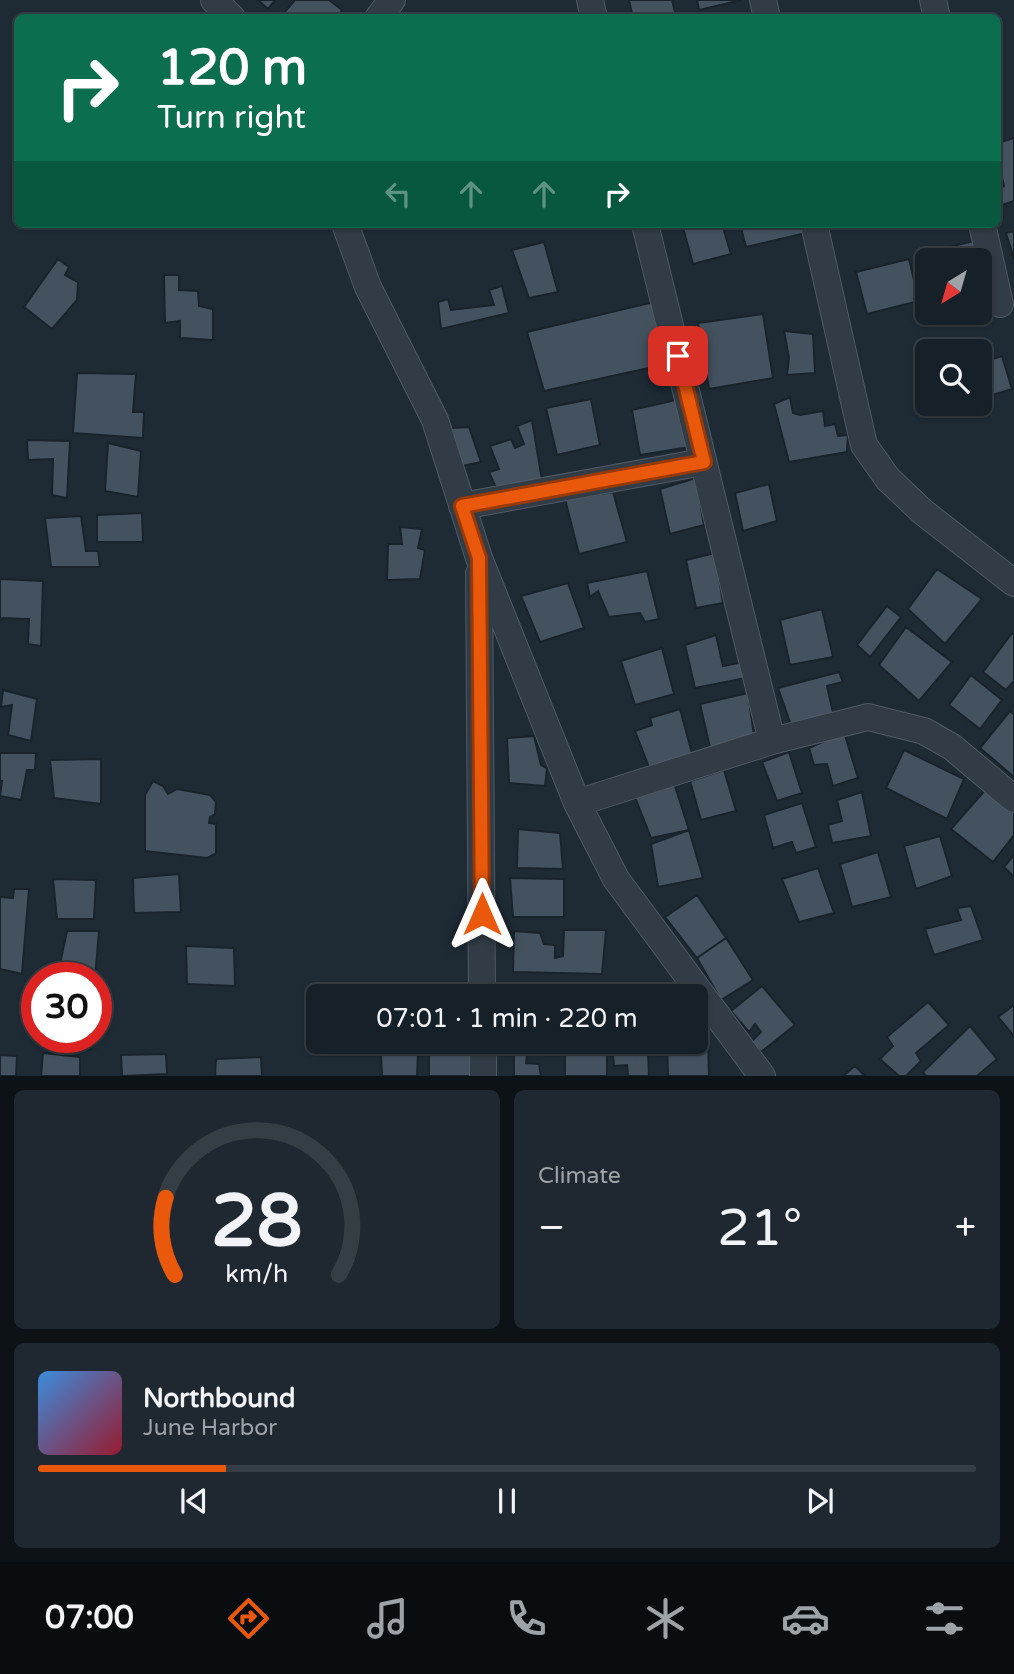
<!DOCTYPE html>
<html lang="en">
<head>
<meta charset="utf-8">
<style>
	body { margin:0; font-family:"Varela Round",sans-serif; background:#1f2830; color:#f1f3f6; height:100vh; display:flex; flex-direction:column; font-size:26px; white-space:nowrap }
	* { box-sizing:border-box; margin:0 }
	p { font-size:23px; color:#9ea3a8 }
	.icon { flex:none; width:38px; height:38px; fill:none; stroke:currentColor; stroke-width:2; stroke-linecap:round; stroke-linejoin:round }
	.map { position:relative; height:1076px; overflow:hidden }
	.sheet { display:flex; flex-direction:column; gap:14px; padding:14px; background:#0c1216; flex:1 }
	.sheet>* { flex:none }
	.hud { position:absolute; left:14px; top:14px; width:987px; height:214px; border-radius:10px; box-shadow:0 2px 5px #0004,0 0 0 2px #353e45; background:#0b6e4f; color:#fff; overflow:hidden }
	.needle { width:46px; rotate:217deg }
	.buttons { position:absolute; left:915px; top:248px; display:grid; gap:14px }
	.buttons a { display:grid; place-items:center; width:77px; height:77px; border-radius:10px; background:#162028; box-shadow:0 2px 5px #0004,0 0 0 2px #353e45; font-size:35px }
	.speed { position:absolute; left:21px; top:962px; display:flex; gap:14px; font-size:35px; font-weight:700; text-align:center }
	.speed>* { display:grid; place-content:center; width:91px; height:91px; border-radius:50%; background:#162028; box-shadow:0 2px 5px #0004,0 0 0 2px #353e45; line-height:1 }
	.speed .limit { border:10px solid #d22; background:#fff; color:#111 }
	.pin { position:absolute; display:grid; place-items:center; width:60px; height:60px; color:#fff; margin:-30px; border-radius:14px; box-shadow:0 4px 10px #0006 }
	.me { position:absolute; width:77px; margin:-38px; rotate:0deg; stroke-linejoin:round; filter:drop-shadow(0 0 5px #0008) }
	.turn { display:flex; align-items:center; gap:24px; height:147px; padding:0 28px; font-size:32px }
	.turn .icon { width:91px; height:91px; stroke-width:2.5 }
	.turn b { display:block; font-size:49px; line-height:60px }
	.lanes { display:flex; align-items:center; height:66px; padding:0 28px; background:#0003; justify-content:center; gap:35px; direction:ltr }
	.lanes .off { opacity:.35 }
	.big { font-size:52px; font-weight:600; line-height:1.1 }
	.sheet .card { flex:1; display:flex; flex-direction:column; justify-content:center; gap:10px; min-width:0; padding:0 24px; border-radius:10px; background:#1f2830 }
	.sheet .dial { align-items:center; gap:0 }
	.dial svg { height:182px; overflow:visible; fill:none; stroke:#353e45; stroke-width:7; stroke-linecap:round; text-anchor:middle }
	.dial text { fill:#f1f3f6; stroke:none }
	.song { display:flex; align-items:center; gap:21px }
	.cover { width:84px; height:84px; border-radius:10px; background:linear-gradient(135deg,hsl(210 70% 55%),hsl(350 70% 35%)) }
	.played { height:7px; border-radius:4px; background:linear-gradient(90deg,#ea580c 20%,#353e45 20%) }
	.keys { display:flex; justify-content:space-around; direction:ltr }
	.heat { display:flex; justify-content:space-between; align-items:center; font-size:38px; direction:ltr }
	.sheet .tiles { flex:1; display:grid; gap:14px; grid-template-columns:1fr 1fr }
	.card:last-child { grid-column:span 2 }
	.trip { position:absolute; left:306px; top:984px; width:402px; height:70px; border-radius:10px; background:#162028; box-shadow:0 2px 5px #0004,0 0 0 2px #353e45; font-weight:600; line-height:70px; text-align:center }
	.menu { display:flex; height:112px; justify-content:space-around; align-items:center; background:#090d10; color:#9ea3a8 }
	.menu .icon { width:49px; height:49px }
	.menu .on { color:#ea580c }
	.menu b { font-size:32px; color:#f1f3f6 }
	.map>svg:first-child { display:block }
	.building { fill:#445260; stroke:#19232c; stroke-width:2 }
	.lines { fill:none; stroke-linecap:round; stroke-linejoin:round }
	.minor-casing { stroke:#4f5a64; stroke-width:28 }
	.minor { stroke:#313c46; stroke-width:26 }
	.route-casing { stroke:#983908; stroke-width:18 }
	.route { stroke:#ea580c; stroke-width:12 }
</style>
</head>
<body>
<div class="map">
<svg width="1014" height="1076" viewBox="0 0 1014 1076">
	<rect width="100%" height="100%" fill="#1e2b35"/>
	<!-- building -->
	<path class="building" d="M258,0h17l-7,9z
		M295,0h34l13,10 -5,8h-52l-3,-3z
		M629,0h43l4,16 -43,2z
		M697,0h45l-43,10z
		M1014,138v63l-12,4 -4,-16 6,-3 -2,-8 -4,1v-36z
		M682,224h40l9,30 -38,10z
		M740,224h64l2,9 -60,14z
		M1014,231v28l-8,-26z
		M974,241l6,20h-52v35l-12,-41z
		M544,242l14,50 -29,6 -17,-48z
		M58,259l11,8 -4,8 13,7 -1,18 -25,29 -28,-22z
		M909,259l10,42 -52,13 -11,-42z
		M164,275h15v15l19,1 1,15 14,3v31l-33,-2v-17l-15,2z
		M502,286l7,27 -68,16 -3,-27 10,-3 3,11 43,-5 -5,-15z
		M658,301l18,61 -132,29 -17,-59z
		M763,314l10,64 -64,11 -11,-66z
		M784,331l29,3 2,39 -28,2 2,-17z
		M1002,356l10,33 -32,10v-36z
		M77,373l59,1 -3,38h11l-1,26 -70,-5z
		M790,397l3,16 7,2 23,-4 2,15 10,-2 3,12 10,-1 -1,17 -58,10 -15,-58z
		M591,399l9,46 -43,10 -11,-47z
		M680,399l10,48 -50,8 -8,-45z
		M532,420l10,60 -45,10 -8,-18 10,-3 -9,-23 21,-7 4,9 9,-4 -7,-18z
		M469,427l12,35 -19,4 -11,-38z
		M27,440l43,1 -3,57 -15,-3 1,-36 -25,1z
		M108,443l33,8 -3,46 -33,-6z
		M696,478l8,47 -34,9 -10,-45z
		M769,484l8,37 -34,10 -8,-38z
		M613,492l14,50 -48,12 -14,-55z
		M142,513l1,29h-46v-27z
		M81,516l5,35h12l2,16h-49l-6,-49z
		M400,527l22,2 -4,19 7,2 -5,29 -33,1 1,-36h14z
		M715,553l8,50 -27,5 -10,-48z
		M937,569l45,30 -37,45 -37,-35z
		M647,571l12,48 -14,3 -5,-9 -31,4 -11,-26 -8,6 -3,-14z
		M0,579l43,2 -2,65 -13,-2 1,-25 -29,-1z
		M568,583l16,45 -44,14 -19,-46z
		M887,606l14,11 -31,40 -13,-12z
		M822,609l11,48 -43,8 -10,-45z
		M906,627l46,35 -33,39 -40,-36z
		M1012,633l2,1v47l-8,9 -23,-18z
		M716,635l7,31 25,-5 3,16 -56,11 -10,-43z
		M662,648l12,46 -39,11 -14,-44z
		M839,672l4,10 -16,4 7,31 -42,11 -14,-40z
		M971,675l31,25 -22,29 -31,-24z
		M3,690l34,9 -6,42 -23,-6 4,-30 -11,2z
		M748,693l7,50 -44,9 -11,-48z
		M680,709l13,48 -44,10 -14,-36 17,-6 -2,-7z
		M1010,711l4,3v63l-34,-29z
		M844,732l14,46 -25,8 -6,-22 -13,1 -5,-17z
		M534,736l7,29 6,3 -2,18 -36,-3 -2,-45z
		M904,750l60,29 -17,40 -61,-31z
		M789,752l13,41 -25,8 -15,-39z
		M0,753h36l-1,17h-8l-6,30 -21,-4 2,-15h-2z
		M101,759v45l-47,-6 -4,-38z
		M724,770l12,41 -35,9 -11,-39z
		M153,781l10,5 5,8 9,-5 33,6 6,7 -1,12 -5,3 -1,6 7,1v29l-9,5 -62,-7v-56z
		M674,783l15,47 -38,8 -16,-41z
		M987,788l27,23v24l-21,27 -42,-33z
		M862,792l9,44 -39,7 -4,-18 14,-4 -5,-21z
		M802,803l14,44 -20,6 -4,-11 -19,6 -9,-33z
		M518,829l42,4 3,36 -46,-1z
		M689,830l14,48 -45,9 -7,-43z
		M940,836l12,40 -36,13 -12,-43z
		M878,852l13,45 -39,10 -12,-43z
		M1014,855v22l-10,-10z
		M818,868l16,45 -35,9 -17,-43z
		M179,874l2,38 -47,1 -1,-35z
		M510,878l54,1v38h-51z
		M53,879l43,1 -2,39h-37z
		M14,889h15l-7,85 -22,-5v-72l13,1z
		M697,895l29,43 -29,20 -32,-41z
		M971,906l12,34 -49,15 -9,-26 36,-9 -4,-12z
		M564,930h42l-4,44 -89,-2 1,-41 26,2 4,11 11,1v13l8,-2z
		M67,931h32l-4,47h-20l1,-14h-16z
		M726,938l27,42 -32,20 -24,-42z
		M186,946l48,2 1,38 -48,-2z
		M514,986l37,3v7h-36z
		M762,986l33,39 -34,27 -10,-10 10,-10 -6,-8 -6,8 -18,-21z
		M616,990l46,1 -1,5h-44z
		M928,1002l21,23 -33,28 5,8 -15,15h-7l-19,-17 13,-13 -6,-9z
		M1014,1005v31l-16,-19z
		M970,1026l27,33 -20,17h-51l-3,-4z
		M47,1038h46l-1,11 -45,-5z
		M708,1038l1,38h-41l-1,-35h29v-2z
		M565,1041h42v35h-42z
		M529,1042l-3,21 13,1 2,12h-27v-33z
		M612,1043h24v12l12,-3 1,24h-21l-1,-11 -13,1z
		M429,1051l45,1 -2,24h-43z
		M43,1053l37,4v19h-39z
		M166,1054l1,20 -45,2 -1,-21z
		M381,1054h37l-1,22h-35z
		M0,1055l17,1 -1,20h-16z
		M261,1057l1,19h-47l1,-17z
		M855,1066l10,10h-22z"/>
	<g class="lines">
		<!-- minor casing -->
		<g class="minor-casing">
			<path id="minor" d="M214,0l18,18
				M590,0l4,18
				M763,0l4,18
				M933,0l4,18
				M378,18l14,-18
				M345,224l23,63 67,133 44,138 98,245 39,76 146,197
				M645,224l127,517
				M814,224l50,221 24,34 35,33 91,71
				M982,224l18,80
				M462,506l241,-44
				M479,574l3,422
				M577,803l195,-62 96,-24 56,14 28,16 62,52
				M483,1041v35"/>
		</g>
		<!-- minor -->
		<use href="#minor" class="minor"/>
	</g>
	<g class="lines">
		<!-- route casing -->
		<g class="route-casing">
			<path id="route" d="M482,914l-3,-356 -17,-52 242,-44 -26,-106"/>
		</g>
		<!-- route -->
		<use href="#route" class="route"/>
	</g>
</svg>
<div class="buttons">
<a><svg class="needle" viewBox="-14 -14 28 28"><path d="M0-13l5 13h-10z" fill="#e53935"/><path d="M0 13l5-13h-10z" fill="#9ea3a8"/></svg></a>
<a><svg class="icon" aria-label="search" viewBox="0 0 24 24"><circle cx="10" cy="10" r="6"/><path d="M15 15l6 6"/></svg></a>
</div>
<div class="speed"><div class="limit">30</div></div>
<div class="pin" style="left:678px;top:356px;background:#d93025"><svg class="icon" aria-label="arrive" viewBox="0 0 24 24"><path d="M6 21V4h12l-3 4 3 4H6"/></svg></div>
<svg class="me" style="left:482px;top:914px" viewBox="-20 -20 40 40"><path d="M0-17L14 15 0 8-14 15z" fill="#ea580c" stroke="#fff" stroke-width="4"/></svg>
<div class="trip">07:01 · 1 min · 220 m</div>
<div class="hud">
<div class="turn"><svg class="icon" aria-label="right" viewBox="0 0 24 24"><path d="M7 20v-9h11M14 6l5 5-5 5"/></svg><div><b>120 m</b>Turn right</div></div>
<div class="lanes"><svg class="icon off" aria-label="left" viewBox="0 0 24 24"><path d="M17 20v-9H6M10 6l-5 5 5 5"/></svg><svg class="icon off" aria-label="ahead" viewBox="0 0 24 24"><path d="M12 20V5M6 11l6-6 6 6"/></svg><svg class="icon off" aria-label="ahead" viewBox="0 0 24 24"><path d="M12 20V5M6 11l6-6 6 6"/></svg><svg class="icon" aria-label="right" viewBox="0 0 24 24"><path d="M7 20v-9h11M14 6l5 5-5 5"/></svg></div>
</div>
</div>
<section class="sheet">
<div class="tiles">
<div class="card dial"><svg viewBox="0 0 100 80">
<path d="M14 69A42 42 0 1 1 86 69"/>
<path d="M14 69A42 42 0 0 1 10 35" stroke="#ea580c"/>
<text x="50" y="56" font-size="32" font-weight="700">28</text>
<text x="50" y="72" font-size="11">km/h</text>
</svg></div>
<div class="card"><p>Climate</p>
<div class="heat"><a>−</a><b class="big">21°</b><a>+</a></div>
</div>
<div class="card">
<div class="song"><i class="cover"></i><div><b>Northbound</b><p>June Harbor</p></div></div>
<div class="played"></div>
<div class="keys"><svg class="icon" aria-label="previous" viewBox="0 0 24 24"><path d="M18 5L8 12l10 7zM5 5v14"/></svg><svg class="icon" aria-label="pause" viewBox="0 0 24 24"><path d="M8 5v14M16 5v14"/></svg><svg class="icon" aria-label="next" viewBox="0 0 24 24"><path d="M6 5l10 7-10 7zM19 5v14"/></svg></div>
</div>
</div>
</section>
<nav class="menu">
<b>07:00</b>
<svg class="icon on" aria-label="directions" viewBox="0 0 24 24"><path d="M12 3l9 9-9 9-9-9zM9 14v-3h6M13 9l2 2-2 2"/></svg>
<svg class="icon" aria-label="music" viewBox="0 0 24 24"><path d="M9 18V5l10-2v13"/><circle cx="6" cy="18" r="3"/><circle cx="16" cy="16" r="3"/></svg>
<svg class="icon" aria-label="phone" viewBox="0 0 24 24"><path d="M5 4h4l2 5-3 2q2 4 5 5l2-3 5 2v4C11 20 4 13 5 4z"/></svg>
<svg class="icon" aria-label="climate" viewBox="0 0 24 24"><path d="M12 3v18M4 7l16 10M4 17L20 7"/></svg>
<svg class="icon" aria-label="car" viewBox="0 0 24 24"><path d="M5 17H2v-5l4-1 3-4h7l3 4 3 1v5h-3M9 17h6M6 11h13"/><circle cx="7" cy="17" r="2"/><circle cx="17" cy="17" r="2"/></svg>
<svg class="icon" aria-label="filters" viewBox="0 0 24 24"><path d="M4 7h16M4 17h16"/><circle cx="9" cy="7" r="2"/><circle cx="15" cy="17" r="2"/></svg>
</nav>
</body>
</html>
